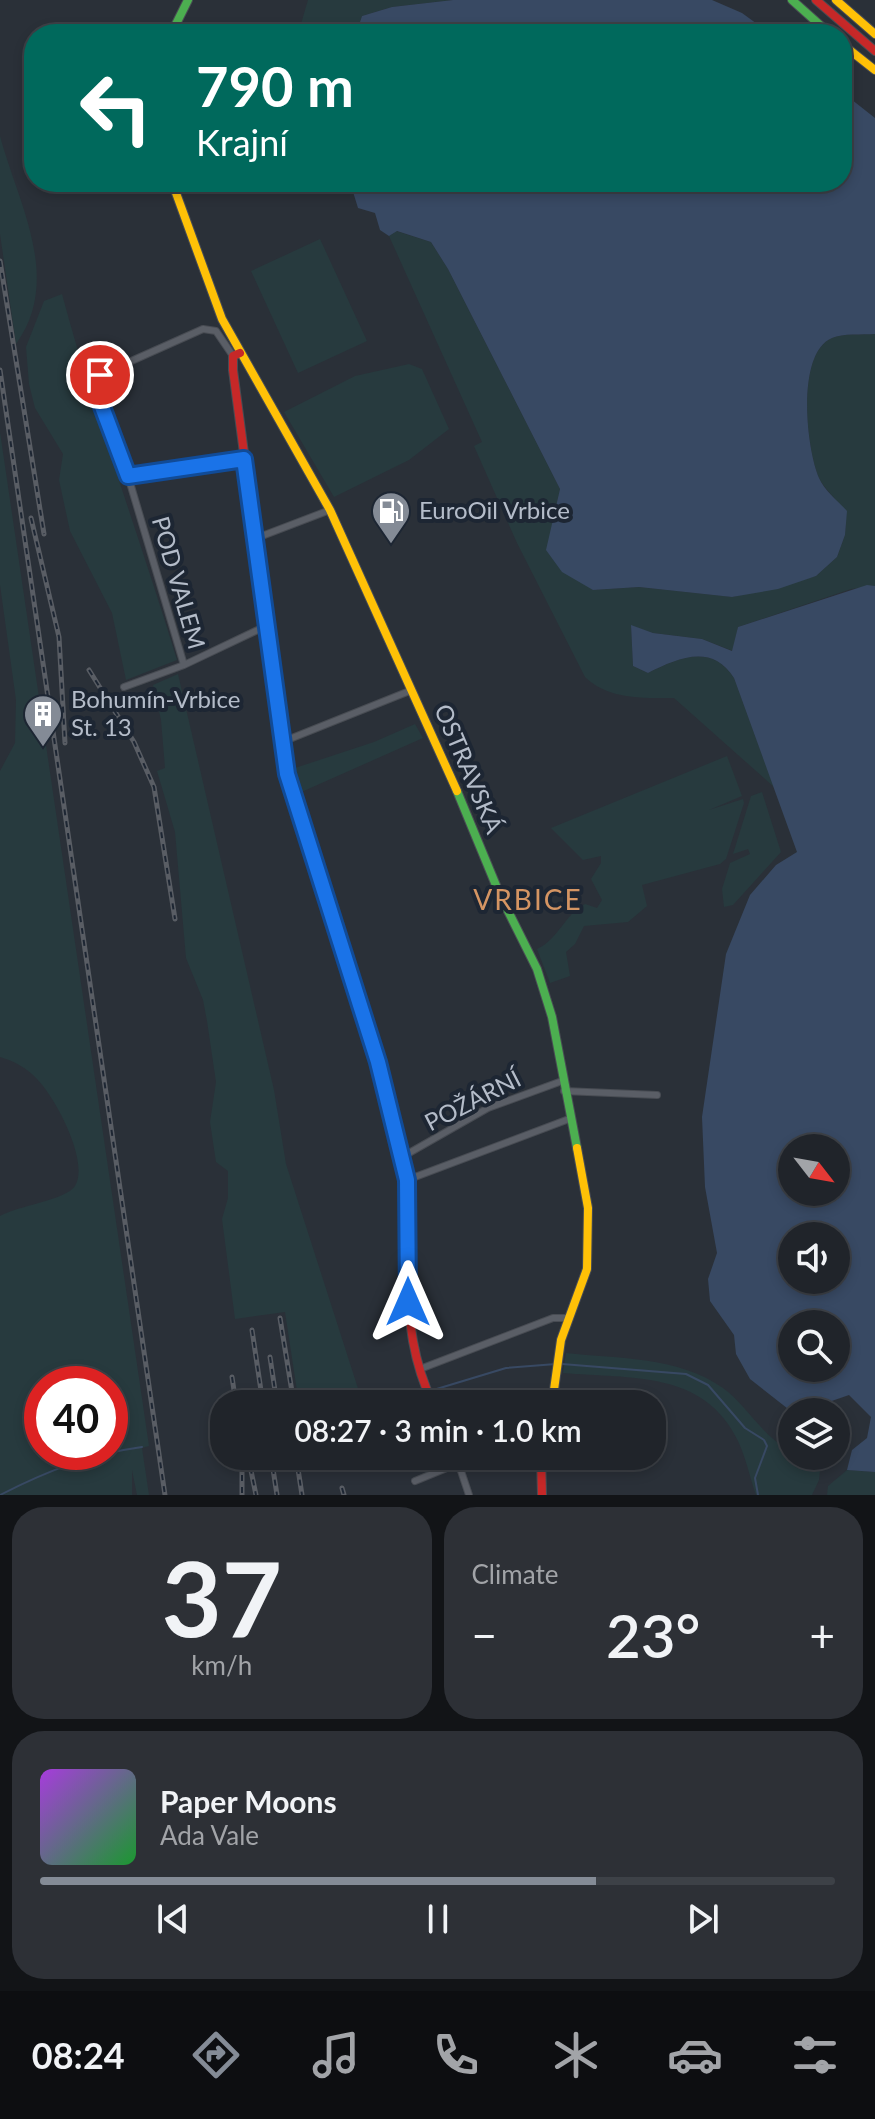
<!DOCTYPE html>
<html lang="en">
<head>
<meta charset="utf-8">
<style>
	body { margin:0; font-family:Lato,sans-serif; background:#2d3036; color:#f1f3f6; height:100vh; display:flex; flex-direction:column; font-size:30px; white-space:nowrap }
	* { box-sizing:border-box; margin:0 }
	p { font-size:26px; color:#a2a4a8 }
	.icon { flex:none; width:44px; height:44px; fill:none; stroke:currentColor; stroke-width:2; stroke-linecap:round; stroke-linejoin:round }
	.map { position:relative; height:1495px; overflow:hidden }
	.details { display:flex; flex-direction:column; gap:12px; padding:12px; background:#121417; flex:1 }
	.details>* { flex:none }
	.top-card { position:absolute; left:24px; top:24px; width:828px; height:168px; border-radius:32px; box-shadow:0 4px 12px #0003,0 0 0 2px #3d4147; background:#00695c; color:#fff; overflow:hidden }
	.needle { width:52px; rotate:121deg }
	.controls { position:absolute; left:778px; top:1134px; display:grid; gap:16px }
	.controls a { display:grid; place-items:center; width:72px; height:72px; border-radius:50%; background:#20242a; box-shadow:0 4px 12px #0003,0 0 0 2px #3d4147; font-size:40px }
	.speed { position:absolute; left:24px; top:1366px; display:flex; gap:16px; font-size:40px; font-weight:700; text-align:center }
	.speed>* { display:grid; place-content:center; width:104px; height:104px; border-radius:50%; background:#20242a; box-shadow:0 4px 12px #0003,0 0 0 2px #3d4147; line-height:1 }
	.speed .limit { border:12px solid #d22; background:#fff; color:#111 }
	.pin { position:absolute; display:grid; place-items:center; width:68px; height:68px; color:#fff; margin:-34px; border:4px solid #fff; border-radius:50%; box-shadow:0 2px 8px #0007 }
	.me { position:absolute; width:88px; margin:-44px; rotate:0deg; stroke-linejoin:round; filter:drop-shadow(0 0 6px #0008) }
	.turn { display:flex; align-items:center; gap:28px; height:168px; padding:0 40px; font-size:36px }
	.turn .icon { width:104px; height:104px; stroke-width:2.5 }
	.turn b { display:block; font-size:56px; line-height:68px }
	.big { font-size:60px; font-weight:600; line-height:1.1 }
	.details .card { flex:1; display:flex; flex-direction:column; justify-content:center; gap:12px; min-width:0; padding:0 28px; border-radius:32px; background:#2d3036 }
	.details .dial { align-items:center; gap:0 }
	.dial b { font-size:104px; line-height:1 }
	.song { display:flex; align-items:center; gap:24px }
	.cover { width:96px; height:96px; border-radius:12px; background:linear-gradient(135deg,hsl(280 70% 55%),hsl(130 70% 35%)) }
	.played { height:8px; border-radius:4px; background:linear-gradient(90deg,#848b96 70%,#3d4147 70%) }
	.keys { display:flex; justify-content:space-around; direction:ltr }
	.heat { display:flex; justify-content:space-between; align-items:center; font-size:44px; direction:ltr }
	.details .tiles { flex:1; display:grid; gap:12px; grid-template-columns:1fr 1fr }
	.card:last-child { grid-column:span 2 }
	.trip { position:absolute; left:210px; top:1390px; width:456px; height:80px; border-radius:32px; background:#20242a; box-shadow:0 4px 12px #0003,0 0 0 2px #3d4147; font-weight:600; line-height:80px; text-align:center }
	.tab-bar { display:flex; height:128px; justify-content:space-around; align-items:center; background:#0d0e11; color:#a2a4a8 }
	.tab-bar .icon { width:56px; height:56px }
	.tab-bar .active { color:#848b96 }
	.tab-bar b { font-size:36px; color:#f1f3f6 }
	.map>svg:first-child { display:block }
	.green { fill:#273a3e; fill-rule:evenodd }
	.water { fill:#384963; fill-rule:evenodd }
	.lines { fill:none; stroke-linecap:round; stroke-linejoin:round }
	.stream { stroke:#384963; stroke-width:2 }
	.street-casing { stroke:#484c53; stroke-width:8 }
	.fast-casing { stroke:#484c53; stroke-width:10 }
	.slow-casing { stroke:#484c53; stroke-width:10 }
	.jam-casing { stroke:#484c53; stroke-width:10 }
	.street { stroke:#5a5e66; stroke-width:6 }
	.fast { stroke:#4caf50; stroke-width:8 }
	.slow { stroke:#ffc107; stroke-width:8 }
	.jam { stroke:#c62828; stroke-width:8 }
	.rail-casing { stroke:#595d64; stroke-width:5 }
	.rail { stroke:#1d2633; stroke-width:2; stroke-dasharray:6; stroke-linecap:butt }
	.route-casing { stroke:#114b97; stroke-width:20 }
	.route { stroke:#1a73e8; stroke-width:14 }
	.labels { text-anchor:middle; stroke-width:8; stroke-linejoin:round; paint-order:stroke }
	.poi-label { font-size:24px; fill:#b4bcc9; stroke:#1d2633; text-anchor:start }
	.street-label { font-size:24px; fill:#b4bcc9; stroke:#1d2633 }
	.quarter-label { font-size:28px; letter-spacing:2px; fill:#d59563; stroke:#1d2633 }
</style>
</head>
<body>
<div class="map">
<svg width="875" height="1495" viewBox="0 0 875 1495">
	<rect width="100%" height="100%" fill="#2a3038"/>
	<!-- green -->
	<path class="green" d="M308,0h145l-61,7 -30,9 -6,18h-58z
		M0,136c18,67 63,143 16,208l-16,-110z
		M396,231l35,11 17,27 112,220 -13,61 46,40 46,-3 94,10 83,-21 21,-19 8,-22 1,-23c-8,-11 -21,-22 -27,-34 -13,-30 -23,-125 13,-140 11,-5 30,-3 43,-4v252l-24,3 -113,38 -5,24 -31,-12 -49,-6 -22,-7 2,40 15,7c30,-15 64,-30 86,5l40,109 -100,-89c-31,0 -65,2 -89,-21l-68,-134 -43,-97 8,-4 -93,-206z
		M320,239l47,102 -69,32 -47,-102z
		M62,294c33,123 78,244 115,366l-51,20 -14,-67 -42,-82 -11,-51 4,-26 -28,-46 -6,-24 -3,-37 18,-46z
		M409,364l13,5 27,60 -40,31 -75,37 -50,-85 71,-36z
		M0,432l149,1014 -7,2 7,47h-12l-5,-25v25h-132v-279c17,-10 66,-16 75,-30 15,-24 -20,-89 -38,-107 -10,-11 -23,-18 -37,-22v-286l15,-28 1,-43 -16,-115zM42,1384h68v68h-68z
		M178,674l96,416 12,74 77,240h-64l-14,-92 -50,7 -13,-100 6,-21v-27l-12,-9 -6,-40 6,-40 -9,-61 -4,-21 -17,-42 -11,-126 -18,-61 8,-3 -4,-48 -8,-35z
		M415,724l8,14 -126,56 -5,-20 3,-6 79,-26z
		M727,756l15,40 -33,14 34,-11 1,4 -18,56 -6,5 -78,21 5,21 -19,16 -44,4 -9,18 -9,8 4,24 -20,7 -13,-34c22,-10 27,-34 48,-45l12,4 5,-8 -11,-21 10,-16v-7l-18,4 -32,-32z
		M762,792l19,60 -48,53 -9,2 -2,-18 8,-26 20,-9 -2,-5 -15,5 18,-58z
		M566,1353c53,6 112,3 157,35 24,17 42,53 69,62v6l29,4 -2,20 -7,15h-56c-6,-17 -10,-37 -18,-54 -34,-71 -107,-62 -175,-68z
		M847,1470l28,2v23h-48l1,-9z"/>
	<!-- water -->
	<path class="water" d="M453,0h259l30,13 29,21h-415l6,-18 30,-9z
		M842,92l33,26v216c-13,1 -32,-1 -43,4 -36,15 -26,110 -13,140 5,12 19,23 28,33l-2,24 -8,22 -21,19 -38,13 -46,8 -93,-10 -46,3 -31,-18 -16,-22 14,-61 -112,-220 -17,-27 -34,-11 -8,5 -9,-6 -5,-17 -17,-5 -8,-26h492z
		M867,585l8,1v886l-28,-2 5,-20 15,-12 4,-21 -22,-22 -26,9 -9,8h-22l-42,-33 -14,-25 -2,-19 -24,-34 -2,-22 9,-26 -12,-66 -3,-70 24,-163 24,-59 26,-30 21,-13 -63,-174c-22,-35 -56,-20 -86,-5l-15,-7 -2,-41 22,8 49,6 30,12 6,-24zM792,1148h44v44h-44zM792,1236h44v44h-44zM792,1324h44v44h-44z"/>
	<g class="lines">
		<!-- stream -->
		<path class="stream" d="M562,1364l124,10 22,11 37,43 19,12 3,6 -12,32 3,17
			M430,1391l76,-23 50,-4
			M395,1404l29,-11
			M0,1495c47,-24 90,-41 142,-48"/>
		<!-- street casing -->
		<g class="street-casing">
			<path id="street" d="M128,476l116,-17
				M254,539l76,-29
				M184,665l-56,-189 -33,-88 5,-13 103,-46 13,2 17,25
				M124,687l60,-22 82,-39
				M282,742l130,-52
				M564,1091l93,4
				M402,1157l86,-49 74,-27
				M407,1180l162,-61
				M420,1369l133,-51h15
				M456,1456l13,39
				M415,1481l61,-25"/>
		</g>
		<!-- fast casing -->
		<g class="fast-casing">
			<path id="fast" d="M792,0l38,34
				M171,34l17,-34
				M281,732l6,42 109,354 13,78 -1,69
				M457,791l43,104 37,74 15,48 25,131"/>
		</g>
		<!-- slow casing -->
		<g class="slow-casing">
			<path id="slow" d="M836,0l39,34
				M842,44l33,26
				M172,182l50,137 108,191 127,281
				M552,1404l9,-64 26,-71 1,-61 -11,-60"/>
		</g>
		<!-- jam casing -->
		<g class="jam-casing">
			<path id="jam" d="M816,0l59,51
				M240,353l-7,3v14l48,362
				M408,1275c0,46 5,87 25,129
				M541,1456l1,39"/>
		</g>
		<!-- street -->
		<use href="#street" class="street"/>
		<!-- fast -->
		<use href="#fast" class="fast"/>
		<!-- slow -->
		<use href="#slow" class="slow"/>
		<!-- jam -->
		<use href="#jam" class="jam"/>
		<!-- rail casing -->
		<g class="rail-casing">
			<path id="rail" d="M0,261l44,273
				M0,370l165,1125
				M31,518l28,119 6,106
				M89,670l45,72 20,45 21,132
				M280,1318l14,86
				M252,1330l11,74
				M270,1357l7,47
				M232,1377l4,27
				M248,1456l8,39
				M271,1456l6,39
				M296,1456l6,39
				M242,1463v32
				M342,1488l2,7"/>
		</g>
		<!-- rail -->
		<use href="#rail" class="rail"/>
	</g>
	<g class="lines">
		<!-- route casing -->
		<g class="route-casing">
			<path id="route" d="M100,375l-5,13 33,88 116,-17 43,315 91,288 29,118 1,122"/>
		</g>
		<!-- route -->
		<use href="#route" class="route"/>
	</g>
	<!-- icons -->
	<defs>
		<g id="fuel-pin" transform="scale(2)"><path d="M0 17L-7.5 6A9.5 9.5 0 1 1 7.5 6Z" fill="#848b96" stroke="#1d2633"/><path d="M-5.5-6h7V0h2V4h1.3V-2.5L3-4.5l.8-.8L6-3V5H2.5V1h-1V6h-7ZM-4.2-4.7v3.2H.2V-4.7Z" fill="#fff"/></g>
		<g id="building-pin" transform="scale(2)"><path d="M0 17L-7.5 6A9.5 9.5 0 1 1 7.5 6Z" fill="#848b96" stroke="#1d2633"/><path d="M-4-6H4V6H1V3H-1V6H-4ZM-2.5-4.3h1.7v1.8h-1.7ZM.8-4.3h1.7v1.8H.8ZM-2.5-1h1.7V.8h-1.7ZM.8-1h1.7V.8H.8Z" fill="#fff"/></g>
	</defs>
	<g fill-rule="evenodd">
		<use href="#fuel-pin" x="391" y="511"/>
		<use href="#building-pin" x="43" y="714"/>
	</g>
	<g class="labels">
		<!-- poi labels -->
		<g class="poi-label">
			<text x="419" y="519">EuroOil Vrbice</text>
			<text x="71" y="708">Bohumín-Vrbice<tspan x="71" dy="28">St. 13</tspan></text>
		</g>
		<!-- street labels -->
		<g class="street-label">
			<text transform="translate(178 583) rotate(74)" y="8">POD VALEM</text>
			<text transform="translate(468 769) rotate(67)" y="8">OSTRAVSKÁ</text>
			<text transform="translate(473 1101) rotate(-27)" y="8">POŽÁRNÍ</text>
		</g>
		<!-- quarter labels -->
		<g class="quarter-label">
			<text x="528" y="910">VRBICE</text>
		</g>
	</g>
</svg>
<div class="controls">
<a><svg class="needle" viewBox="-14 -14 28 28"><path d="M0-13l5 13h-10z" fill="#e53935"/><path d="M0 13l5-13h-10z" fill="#a2a4a8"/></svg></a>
<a><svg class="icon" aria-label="sound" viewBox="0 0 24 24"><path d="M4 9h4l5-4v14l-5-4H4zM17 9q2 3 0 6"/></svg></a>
<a><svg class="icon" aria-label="search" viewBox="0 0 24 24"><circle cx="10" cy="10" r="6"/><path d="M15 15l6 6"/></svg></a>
<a><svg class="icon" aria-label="layers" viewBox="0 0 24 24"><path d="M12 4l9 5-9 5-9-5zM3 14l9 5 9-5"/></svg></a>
</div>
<div class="speed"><div class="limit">40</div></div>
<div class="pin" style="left:100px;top:375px;background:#d93025"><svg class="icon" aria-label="arrive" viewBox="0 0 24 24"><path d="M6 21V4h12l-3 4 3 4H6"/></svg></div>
<svg class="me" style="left:408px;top:1302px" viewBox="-20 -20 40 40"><path d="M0-17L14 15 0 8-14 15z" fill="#1a73e8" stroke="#fff" stroke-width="4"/></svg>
<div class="trip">08:27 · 3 min · 1.0 km</div>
<div class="top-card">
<div class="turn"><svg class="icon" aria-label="left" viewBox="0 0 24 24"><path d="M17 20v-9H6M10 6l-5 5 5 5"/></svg><div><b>790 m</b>Krajní</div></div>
</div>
</div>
<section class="details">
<div class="tiles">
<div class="card dial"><b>37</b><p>km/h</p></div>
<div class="card"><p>Climate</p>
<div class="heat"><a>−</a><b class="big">23°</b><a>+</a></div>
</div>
<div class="card">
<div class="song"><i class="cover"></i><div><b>Paper Moons</b><p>Ada Vale</p></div></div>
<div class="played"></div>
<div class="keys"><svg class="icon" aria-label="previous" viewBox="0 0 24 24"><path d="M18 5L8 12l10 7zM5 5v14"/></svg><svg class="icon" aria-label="pause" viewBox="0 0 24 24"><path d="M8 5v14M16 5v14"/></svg><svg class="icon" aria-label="next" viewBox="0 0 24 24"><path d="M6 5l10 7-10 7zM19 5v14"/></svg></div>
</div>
</div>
</section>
<nav class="tab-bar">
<b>08:24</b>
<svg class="icon active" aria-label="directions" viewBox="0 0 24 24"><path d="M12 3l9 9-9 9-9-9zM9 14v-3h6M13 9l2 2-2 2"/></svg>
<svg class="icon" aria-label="music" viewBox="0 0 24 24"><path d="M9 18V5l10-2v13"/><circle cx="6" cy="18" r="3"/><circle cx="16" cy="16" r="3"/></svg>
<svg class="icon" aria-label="phone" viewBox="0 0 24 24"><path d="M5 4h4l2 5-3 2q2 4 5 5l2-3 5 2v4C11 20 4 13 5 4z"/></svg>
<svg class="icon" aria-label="climate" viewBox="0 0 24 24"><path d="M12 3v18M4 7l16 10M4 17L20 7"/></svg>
<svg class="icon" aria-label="car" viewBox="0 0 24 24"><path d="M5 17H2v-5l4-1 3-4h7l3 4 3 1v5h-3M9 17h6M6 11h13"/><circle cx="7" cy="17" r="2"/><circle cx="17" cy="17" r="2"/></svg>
<svg class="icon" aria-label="filters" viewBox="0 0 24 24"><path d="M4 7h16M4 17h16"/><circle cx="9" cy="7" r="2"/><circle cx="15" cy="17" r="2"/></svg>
</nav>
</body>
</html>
